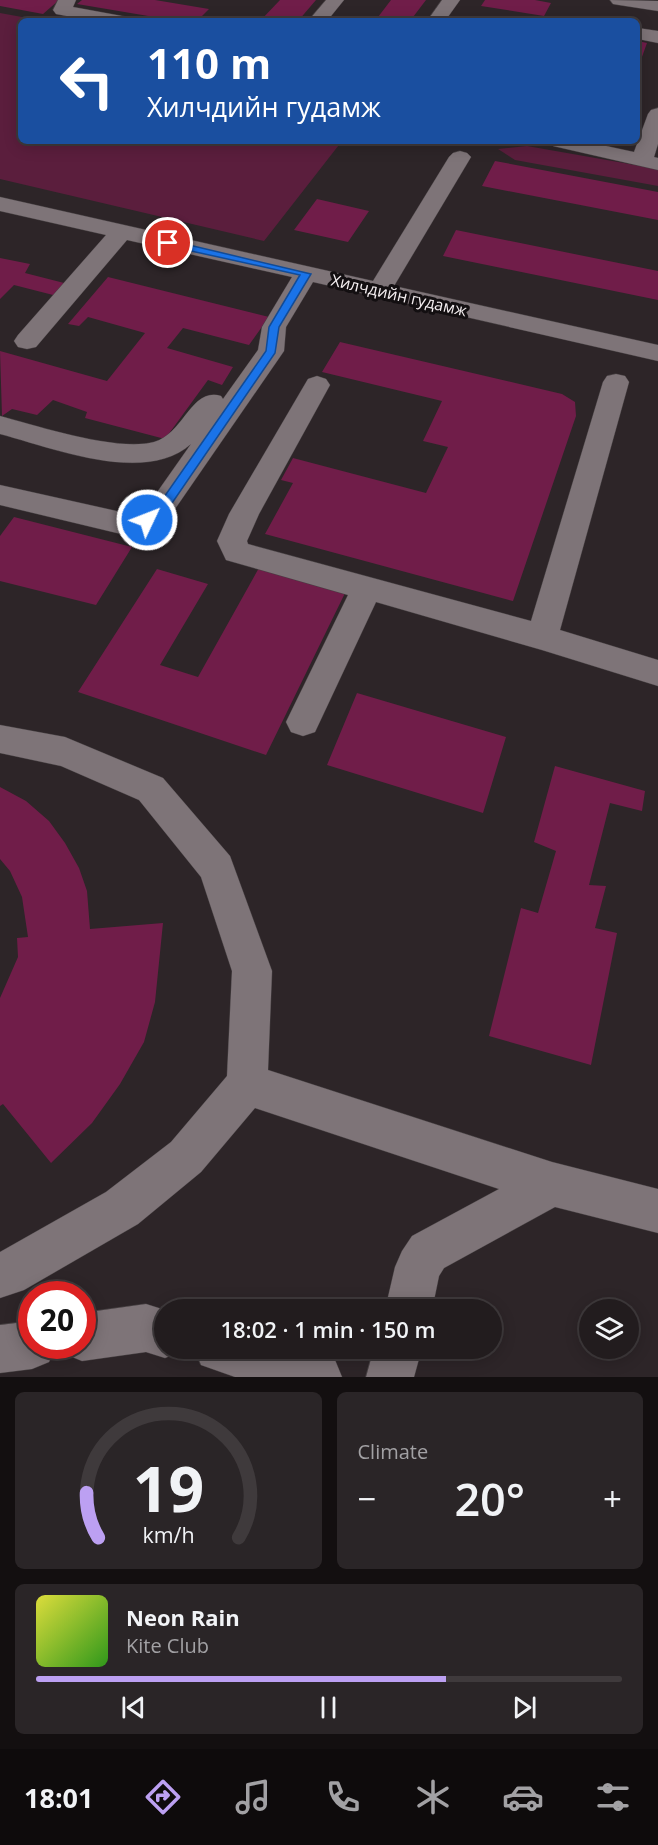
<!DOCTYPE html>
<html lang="en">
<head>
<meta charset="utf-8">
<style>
	body { margin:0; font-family:"Open Sans",sans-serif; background:#2a2527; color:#f1f3f6; height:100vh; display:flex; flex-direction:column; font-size:22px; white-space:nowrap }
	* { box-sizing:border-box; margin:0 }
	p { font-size:20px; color:#a2a1a4 }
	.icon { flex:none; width:33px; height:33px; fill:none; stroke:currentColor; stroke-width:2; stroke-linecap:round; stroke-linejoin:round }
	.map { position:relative; height:1377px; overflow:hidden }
	.details { display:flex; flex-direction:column; gap:15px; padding:15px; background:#130f10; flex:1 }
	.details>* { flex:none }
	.banner { position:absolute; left:18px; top:18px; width:622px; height:126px; border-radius:9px; box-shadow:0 3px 15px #0003,0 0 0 2px #3f3a3c; background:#1a4fa0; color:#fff; overflow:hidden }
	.tools { position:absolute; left:579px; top:1299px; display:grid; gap:12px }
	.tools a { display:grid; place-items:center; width:60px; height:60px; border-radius:50%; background:#221c1e; box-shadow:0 3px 15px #0003,0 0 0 2px #3f3a3c; font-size:30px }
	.speed { position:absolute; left:18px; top:1281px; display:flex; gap:12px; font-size:30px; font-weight:700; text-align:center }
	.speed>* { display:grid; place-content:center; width:78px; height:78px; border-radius:50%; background:#221c1e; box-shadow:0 3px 15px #0003,0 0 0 2px #3f3a3c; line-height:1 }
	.speed .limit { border:9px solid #d22; background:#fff; color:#111 }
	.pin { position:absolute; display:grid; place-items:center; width:51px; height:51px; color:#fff; margin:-26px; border:3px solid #fff; border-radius:50%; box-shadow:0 2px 6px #0007 }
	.me { position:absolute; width:66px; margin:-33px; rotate:47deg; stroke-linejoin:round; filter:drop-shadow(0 0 4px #0008) }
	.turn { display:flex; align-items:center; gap:21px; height:126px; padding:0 30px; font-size:27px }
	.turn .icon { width:78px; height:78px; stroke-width:2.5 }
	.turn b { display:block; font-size:42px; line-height:51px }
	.big { font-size:45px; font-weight:600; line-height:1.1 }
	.details .tile { flex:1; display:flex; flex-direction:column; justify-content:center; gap:9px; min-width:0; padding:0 21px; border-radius:9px; background:#2a2527 }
	.details .dial { align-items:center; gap:0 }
	.dial svg { height:156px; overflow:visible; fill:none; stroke:#3f3a3c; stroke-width:7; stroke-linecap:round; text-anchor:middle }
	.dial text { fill:#f1f3f6; stroke:none }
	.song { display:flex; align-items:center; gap:18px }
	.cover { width:72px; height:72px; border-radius:9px; background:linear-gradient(135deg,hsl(60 70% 55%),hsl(110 70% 35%)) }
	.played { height:6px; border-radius:3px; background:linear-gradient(90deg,#bca0f2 70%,#3f3a3c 70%) }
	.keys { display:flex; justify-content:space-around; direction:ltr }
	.heat { display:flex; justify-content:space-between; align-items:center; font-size:33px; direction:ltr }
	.details .tiles { flex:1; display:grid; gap:15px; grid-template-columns:1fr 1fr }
	.tile:last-child { grid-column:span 2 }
	.trip { position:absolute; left:154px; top:1299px; width:348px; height:60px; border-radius:30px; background:#221c1e; box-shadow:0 3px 15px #0003,0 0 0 2px #3f3a3c; font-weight:600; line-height:60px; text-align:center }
	.tab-bar { display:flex; height:96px; justify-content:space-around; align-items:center; background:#0e0b0c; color:#a2a1a4 }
	.tab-bar .icon { width:42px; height:42px }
	.tab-bar .current { color:#bca0f2 }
	.tab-bar b { font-size:27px; color:#f1f3f6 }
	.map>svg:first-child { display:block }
	.green { fill:#5b1e3d }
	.building { fill:#701d49 }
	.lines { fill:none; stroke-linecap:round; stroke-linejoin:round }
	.minor-casing { stroke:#464042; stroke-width:1 }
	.minor { fill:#7e7478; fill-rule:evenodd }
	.route { fill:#1a73e8; stroke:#114b97; stroke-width:1.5 }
	.labels { text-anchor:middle; stroke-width:6; stroke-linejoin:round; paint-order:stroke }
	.far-street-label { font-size:16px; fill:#f5eff1; stroke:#130f11 }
</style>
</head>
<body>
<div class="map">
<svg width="658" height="1377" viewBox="0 0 658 1377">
	<rect width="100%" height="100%" fill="#2d2528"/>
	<!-- green -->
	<path class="green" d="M0,13l44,8h-23v120h321l-78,100 -264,-62z
		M527,146l131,23v17l-143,-26 -17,-11z"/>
	<!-- building -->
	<path class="building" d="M0,0h59l-16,14 -43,-8z
		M82,0h73l54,9 -12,12h-19l-101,-17z
		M280,0h36l-18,21h-38z
		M391,0h35l-16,21h-35z
		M485,0h50l16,3 -7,13 -63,-10z
		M638,41l9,2 -9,25z
		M495,161l163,31v28l-176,-34z
		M317,199l52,12 -21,31 -54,-12z
		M456,230l202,41v29l-215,-44z
		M0,258l30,6 -5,9 43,11 -11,12 -43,-11 -14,14z
		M108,277l161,40 -20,28 -66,-17 -16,20 66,19 -11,18 -14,-5 -43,59 -80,-21 2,-6 -34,-12 -16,15 -25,-6 -10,7 -2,-65 107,30 38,-48 -57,-16 -9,9 -11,-2z
		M340,342l222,52 13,8 1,14 -63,185 -248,-67 28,-51 -12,-3 12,-22 133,35 22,-46 -25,-6 19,-40 -120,-29z
		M14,517l118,30 -36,58 -96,-24v-45z
		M260,566l86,25 -80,164 -188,-63 79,-123 51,15 -48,81 38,12z
		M357,693l149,44 -23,76 -156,-48z
		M555,766l90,25 -3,20 -32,-8 -21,82 17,1 -11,42 22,5 -26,132 -102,-29 32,-128 17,5 18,-62 -22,-9z
		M0,787l26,14 23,20 16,22 14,25 8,23 3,38 73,-6 -8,79 -11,40 -24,42 -28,39 -41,40 -48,-59 -3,2v-108l18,-41 -1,-19 11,-1 -6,-40 -12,-26 -10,-12z"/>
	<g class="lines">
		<!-- minor casing -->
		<g class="minor-casing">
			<path id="minor" d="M58,0h18l-3,7 49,9 6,1 3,4h-38l-37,-7 -3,-4z
				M326,0h18l-17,21h-19z
				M442,0h18l-15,21h-18z
				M610,0l48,1v10l-39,-6 -6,-1z
				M638,28l20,3v12l-20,-4z
				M658,108v36l-4,13 4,1v12l-105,-24 -3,-4 33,-1 51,11 14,-38 3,-4z
				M460,151l7,2 4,4 -77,129 264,59v16l-345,-79 -27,45 -2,24 -118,171 -30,12h-15l-121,-29v-20l121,27h13l12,-4 45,-64c-46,41 -138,4 -191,-10v-18c38,10 117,36 154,26 30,-8 37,-55 67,-46l2,3 35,-49 4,-23 30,-50 -165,-37 -91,107 -9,2 -9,-2 -4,-6 4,-6 88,-100 -106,-24v-14l373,84 76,-124 4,-4z
				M616,374l9,2 4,6 -69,248 98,30v26l-116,-36 -166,-48 -61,130 -12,4 -12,-4 -5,-10 62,-127 -122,-35 -9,-19 12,-27 79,-135 9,-3 9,3 4,6 -71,129 -12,27 1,3 283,77 72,-239 4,-6z
				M0,725l65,12 98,41 67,78 42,115 -4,99 284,92 106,27v44l-103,-26 -111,61 -5,8 -7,34h-47l10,-43 7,-16 10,-15 87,-47 -244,-81 -54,64 -63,52 -114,66 -24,8v-46l106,-60 65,-50 56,-66 5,-105 -31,-94 -62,-77 -78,-34 -61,-13z
				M146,1304l19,6v38h18l-1,3 -17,7 -19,-6 -64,9 -17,-7 -3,-8h20v-33z
				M32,1321v25h24l-7,16 -17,7 -32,4v-48z
				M194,1348h109l32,12 7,17h-107l-34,-12z
				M374,1348h48l-8,29h-48z"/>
		</g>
		<!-- minor -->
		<use href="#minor" class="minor"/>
	</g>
	<!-- route -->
	<path class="route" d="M168,240l143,34 -32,53 -4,26 -105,153 -9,12 -14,6 -6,-4c5,-8 15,-13 21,-20l104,-149 3,-24 31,-52 -136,-30 -1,-2z"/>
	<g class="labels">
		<!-- far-street labels -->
		<g class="far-street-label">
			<text transform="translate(399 295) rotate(13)" y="6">Хилчдийн гудамж</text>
		</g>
	</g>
</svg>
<div class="tools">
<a><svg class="icon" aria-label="layers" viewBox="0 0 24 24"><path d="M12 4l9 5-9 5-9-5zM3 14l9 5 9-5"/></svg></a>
</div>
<div class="speed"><div class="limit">20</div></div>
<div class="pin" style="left:168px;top:243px;background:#d93025"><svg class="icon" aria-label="arrive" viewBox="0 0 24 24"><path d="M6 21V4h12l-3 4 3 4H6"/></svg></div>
<svg class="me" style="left:147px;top:520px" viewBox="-20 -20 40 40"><circle r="17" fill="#1a73e8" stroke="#fff" stroke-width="3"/><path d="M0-11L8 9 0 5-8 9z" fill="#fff"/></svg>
<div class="trip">18:02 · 1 min · 150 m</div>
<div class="banner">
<div class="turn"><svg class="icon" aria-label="left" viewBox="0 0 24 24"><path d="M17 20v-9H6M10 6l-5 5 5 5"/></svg><div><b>110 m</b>Хилчдийн гудамж</div></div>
</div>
</div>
<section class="details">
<div class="tiles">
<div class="tile dial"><svg viewBox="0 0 100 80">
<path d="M14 69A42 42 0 1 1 86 69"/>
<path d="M14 69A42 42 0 0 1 8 46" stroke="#bca0f2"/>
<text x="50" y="56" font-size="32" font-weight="700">19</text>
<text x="50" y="72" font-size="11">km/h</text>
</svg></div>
<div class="tile"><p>Climate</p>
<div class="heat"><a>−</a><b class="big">20°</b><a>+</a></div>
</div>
<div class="tile">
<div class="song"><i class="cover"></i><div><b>Neon Rain</b><p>Kite Club</p></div></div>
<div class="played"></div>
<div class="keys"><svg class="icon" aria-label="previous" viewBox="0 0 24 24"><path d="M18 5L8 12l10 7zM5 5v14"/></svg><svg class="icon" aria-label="pause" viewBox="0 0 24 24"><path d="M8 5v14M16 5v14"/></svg><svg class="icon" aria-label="next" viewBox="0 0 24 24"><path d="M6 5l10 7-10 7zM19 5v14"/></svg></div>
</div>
</div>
</section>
<nav class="tab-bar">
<b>18:01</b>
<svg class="icon current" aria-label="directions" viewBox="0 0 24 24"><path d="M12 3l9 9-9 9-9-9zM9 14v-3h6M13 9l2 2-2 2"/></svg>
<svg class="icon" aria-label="music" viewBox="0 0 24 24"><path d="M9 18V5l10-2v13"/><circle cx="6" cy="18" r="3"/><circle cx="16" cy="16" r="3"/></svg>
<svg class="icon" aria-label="phone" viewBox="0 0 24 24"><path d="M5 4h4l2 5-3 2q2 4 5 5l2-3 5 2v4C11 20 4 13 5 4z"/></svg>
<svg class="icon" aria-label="climate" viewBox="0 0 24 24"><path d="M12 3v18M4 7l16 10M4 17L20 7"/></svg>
<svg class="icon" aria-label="car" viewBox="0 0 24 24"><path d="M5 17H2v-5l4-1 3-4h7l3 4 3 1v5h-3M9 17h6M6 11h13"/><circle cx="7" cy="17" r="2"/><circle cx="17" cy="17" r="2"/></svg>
<svg class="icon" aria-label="filters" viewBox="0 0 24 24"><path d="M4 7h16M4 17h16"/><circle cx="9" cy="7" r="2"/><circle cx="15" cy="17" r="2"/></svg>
</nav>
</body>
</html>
